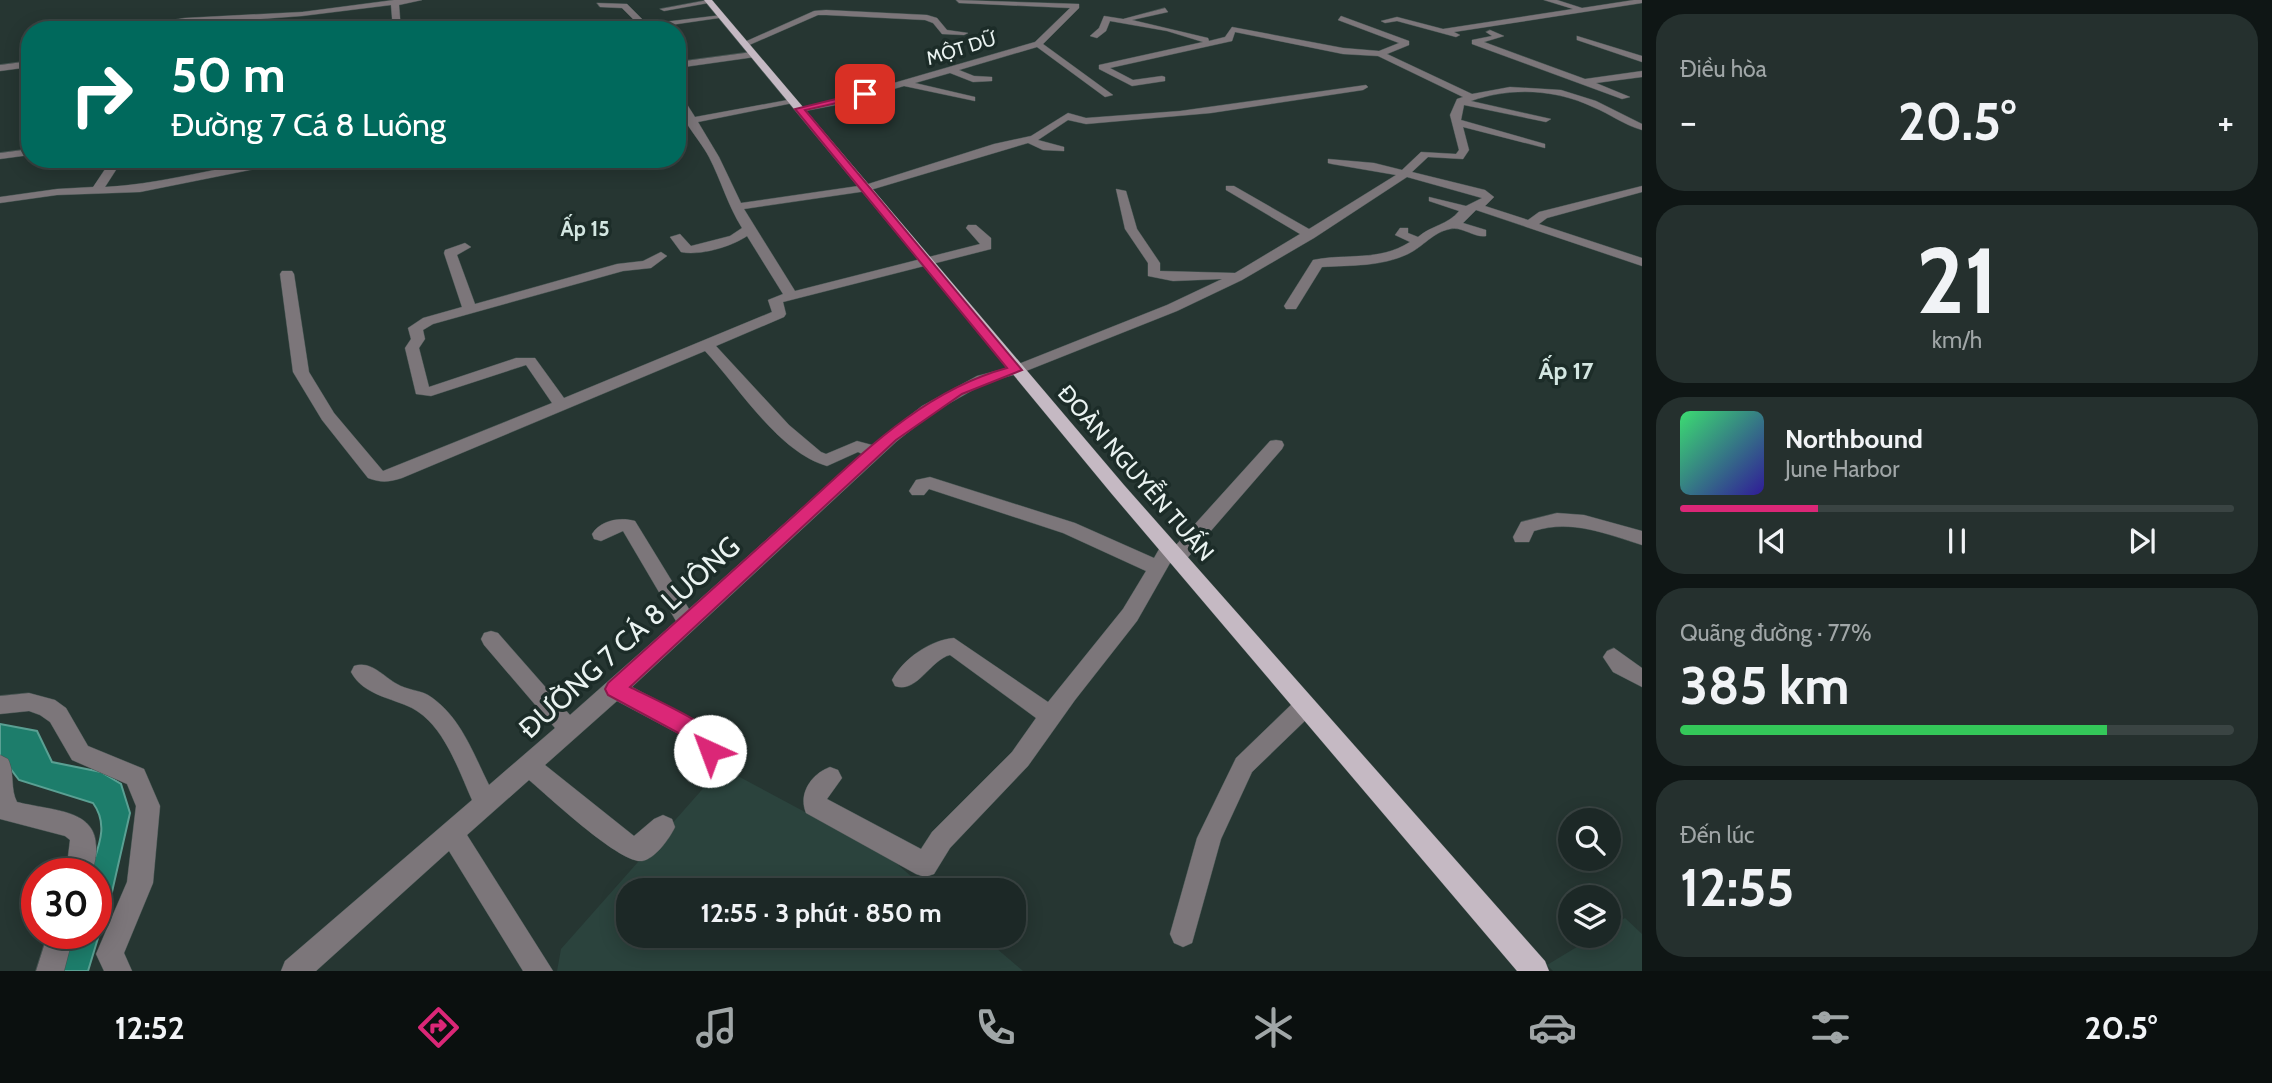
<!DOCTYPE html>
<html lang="vi">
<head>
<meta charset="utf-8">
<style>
	body { margin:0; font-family:Cabin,sans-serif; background:#25302e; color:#f1f3f6; height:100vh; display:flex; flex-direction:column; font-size:26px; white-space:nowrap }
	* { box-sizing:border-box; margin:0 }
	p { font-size:23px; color:#a0a6a7 }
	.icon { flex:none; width:38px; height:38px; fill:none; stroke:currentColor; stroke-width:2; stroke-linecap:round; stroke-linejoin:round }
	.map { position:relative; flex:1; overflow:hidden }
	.side { display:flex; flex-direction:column; gap:14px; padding:14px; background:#0f1615; width:630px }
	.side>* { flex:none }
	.hud { position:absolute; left:21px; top:21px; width:665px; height:147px; border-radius:28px; box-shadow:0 4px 18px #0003,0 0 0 2px #3a4443; background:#00695c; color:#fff; overflow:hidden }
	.buttons { position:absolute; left:1558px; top:808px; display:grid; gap:14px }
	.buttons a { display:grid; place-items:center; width:63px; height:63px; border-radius:50%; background:#1c2826; box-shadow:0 4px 18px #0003,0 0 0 2px #3a4443; font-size:35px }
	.speed { position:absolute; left:21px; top:858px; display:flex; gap:14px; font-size:35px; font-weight:700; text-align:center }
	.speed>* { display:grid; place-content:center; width:91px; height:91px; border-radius:50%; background:#1c2826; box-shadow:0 4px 18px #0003,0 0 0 2px #3a4443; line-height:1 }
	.speed .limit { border:10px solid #d22; background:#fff; color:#111 }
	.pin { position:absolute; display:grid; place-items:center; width:60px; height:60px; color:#fff; margin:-30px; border-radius:14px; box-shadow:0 4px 10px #0006 }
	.me { position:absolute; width:77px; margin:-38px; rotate:317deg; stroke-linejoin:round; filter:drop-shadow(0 0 5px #0008) }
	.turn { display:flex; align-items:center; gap:24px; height:147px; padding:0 35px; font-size:32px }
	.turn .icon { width:91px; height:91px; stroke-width:2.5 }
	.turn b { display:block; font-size:49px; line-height:60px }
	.big { font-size:52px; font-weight:700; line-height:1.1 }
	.side .card { flex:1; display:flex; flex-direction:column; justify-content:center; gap:10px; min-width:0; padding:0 24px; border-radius:28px; background:#25302e }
	.side .dial { align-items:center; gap:0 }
	.dial b { font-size:91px; line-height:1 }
	.song { display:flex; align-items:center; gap:21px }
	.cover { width:84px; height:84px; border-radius:10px; background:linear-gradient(135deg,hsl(140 70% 55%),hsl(250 70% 35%)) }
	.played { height:7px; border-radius:4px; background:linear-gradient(90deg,#db2777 25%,#3a4443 25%) }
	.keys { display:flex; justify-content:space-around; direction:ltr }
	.heat { display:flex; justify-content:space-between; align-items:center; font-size:38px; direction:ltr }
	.charge { height:10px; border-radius:5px; background:linear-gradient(90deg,#34c759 77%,#3a4443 0) }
	.trip { position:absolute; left:616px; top:878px; width:410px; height:70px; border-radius:28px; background:#1c2826; box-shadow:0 4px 18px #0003,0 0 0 2px #3a4443; font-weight:700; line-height:70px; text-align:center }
	.menu { display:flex; height:112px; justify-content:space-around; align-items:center; background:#0b100f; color:#a0a6a7 }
	.menu .icon { width:49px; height:49px }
	.menu .on { color:#db2777 }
	.menu b { font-size:32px; color:#f1f3f6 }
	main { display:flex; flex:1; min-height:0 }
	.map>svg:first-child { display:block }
	.built { fill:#2b433d }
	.water { fill:#1d7d6b; stroke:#5aa093; stroke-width:2 }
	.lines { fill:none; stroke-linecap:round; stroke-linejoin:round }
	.minor-casing { stroke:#455451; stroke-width:1 }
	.major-casing { stroke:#455451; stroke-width:1 }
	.minor { fill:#7c767a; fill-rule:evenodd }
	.major { fill:#c5b9c3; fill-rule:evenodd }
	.route { fill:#db2777; stroke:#8e194d; stroke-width:2 }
	.labels { text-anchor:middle; stroke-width:7; stroke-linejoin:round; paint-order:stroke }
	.far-street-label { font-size:19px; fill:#eaf3f1; stroke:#1c2c28 }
	.far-neighbourhood-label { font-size:21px; font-weight:bold; fill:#d3e6e1; stroke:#1c2c28 }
	.street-label { font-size:23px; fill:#eaf3f1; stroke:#1c2c28 }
	.neighbourhood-label { font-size:24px; font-weight:bold; fill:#d3e6e1; stroke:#1c2c28 }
	.near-street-label { font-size:28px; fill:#eaf3f1; stroke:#1c2c28 }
</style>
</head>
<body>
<main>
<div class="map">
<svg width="1642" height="971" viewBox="0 0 1642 971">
	<rect width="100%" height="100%" fill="#263632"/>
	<!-- built -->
	<path class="built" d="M734,774l155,83 39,34h-300v45h354l41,35h-466l4,-22 154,-174z
		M1625,918l17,16v37h-89l-6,-6 48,-29h13v-8z"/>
	<!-- water -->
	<path class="water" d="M0,724l37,7 15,31 49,10 20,12 9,29 -18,79 -24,79h-32l14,-38h26v-60h-6c7,-24 20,-47 3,-70l-74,-23 -19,-25z"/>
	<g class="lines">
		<!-- minor casing -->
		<g class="minor-casing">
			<path id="minor" d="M394,0h28l-23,5 2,25h-8l-2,-25 -89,11 -193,14 76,-12 117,-6z
				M708,0l6,2 -50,9 -4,-2z
				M956,0l123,4v4l-36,36 70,51 -8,2 -68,-50 -78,23 15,6 18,1v4l-19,1 -23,-9 -35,10 60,14v4l-71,-15 -58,17 -46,9 -5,-3 47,-11 193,-56 35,-34 -111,-5z
				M1544,0h13l25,8 52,-8h8v3l-188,29 6,3 -4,2 -59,-16 -12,2 -4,-2 16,-4 46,12 130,-20z
				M597,3l30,1 20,20 75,-9 4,2 -90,13h-26l29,-5 -17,-17 -22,-1z
				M1165,8l3,4 -36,8 76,18 1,3 16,-4 7,-10 111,21 36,3 20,-8 -61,-23 3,-4 68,25v4l-22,9 85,40 38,-7 51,3 35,11 46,23v6c-18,-5 -32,-16 -49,-23 -38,-18 -82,-20 -122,-6l80,18 -5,3 -82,-17 -3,15 84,24v4l-82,-21 6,23 -6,9 -35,-2 -16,15 73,18 9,7 -9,9 43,14 11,-8 103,-26v6l-95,26 -8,6 103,34v8l-166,-56 -13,13 23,7v6c-12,2 -24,-10 -36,-7 -17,3 -27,18 -42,25 -28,13 -56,11 -86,13l-26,42h-10l-2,-3 29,-46c35,-7 65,2 97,-18l-15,-7 5,-7h8v5l10,4c14,-12 30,-12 41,-26l-30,-10v-4l37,9 16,-8 -75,-21 -93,61 -72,42 -65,31 -156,62 -34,9 -53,30 -37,29 -265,246 80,42 9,20 -12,31 -8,3 -8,-3 -4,-8 8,-18 -1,-11 -79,-42 -72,64 89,71 20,-17 9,-4 9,4 3,8c-5,11 -20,32 -33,34 -22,3 -94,-65 -113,-81l-62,55 86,136h-30l-74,-120 -133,120h-35l4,-10 187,-161c-14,-31 -28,-75 -60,-92 -20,-10 -49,-13 -61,-36l3,-6c17,-6 30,11 43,18 10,6 22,6 31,11 32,20 45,58 61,90l66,-57 -71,-83 -3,-6 3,-6 7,-2 7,2 72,82 106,-94 -53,-90 -22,10 -7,-2 -2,-5c9,-14 28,-17 43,-13l54,88 173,-155 -4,-2 -31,14c-49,-14 -88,-79 -122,-115l-303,127c-13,4 -21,5 -34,0l-46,-58 -29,-48 -13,-98 2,-3h10l2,3 15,98 25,41 49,58 169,-68 -26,-38 -95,31 -15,-2 -11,-46 6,-9 -3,-11 15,-10 39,-11 -18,-54 1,-3 20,-7 6,4 -14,8 18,49 142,-40 26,-3 18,-9 6,4 -16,12 -28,3 -190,53 -10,6 2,9 -6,9 10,39 87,-29h19l29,40 208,-86 -4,-12 15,-6 -36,-58c-16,11 -48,20 -66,16l-11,-15 10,-3 11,12 39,-10 12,-8c-14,-22 -21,-48 -33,-71 -11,-21 -32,-39 -32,-63l4,1 14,22 98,-18 5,3 -100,20 21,35 22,46 124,-18 129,-41 37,-8 37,-23 18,5 94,-7 186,-26 2,2 -5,3 -152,23 -125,11 -18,-4 -30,20 26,7v4l-21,-1 -15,-7 -161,48 -123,18 51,82 185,-47 -14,-16 2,-3h8l15,13v11l-208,53 3,12 -2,3 -68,29 73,79 32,27 5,2 31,-13 15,4 50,-39 55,-30 34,-9 156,-62 55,-26 -49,2 -25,-5v-13l-23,-34 -9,-40 10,2 11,38 23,34v8l75,2 65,-39 -74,-44v-4h8l75,43 87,-54 -64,-11 -4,-1v-4l46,4 28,7 19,-18 35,2 3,-4 -9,-35 7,-16 6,-2 -85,-41 -35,-2 -108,-22 -3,9 -122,27 23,12 29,-4 3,1v4l-33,5 -33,-17v-4l104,-23 -36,-11 -57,-10 -4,10 -9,7 -7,-2 9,-8 5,-12 19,3z
				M826,10l101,5 10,3 10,12 21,3 -4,2 -22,-1 -9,-11 -8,-3 -99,-5h-8l-71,31 -7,-2 74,-33z
				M320,27h6l1,3h-8z
				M1490,30l14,6 -20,6 101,37 57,-8v6l-46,6 34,14 -8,2 -150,-55v-4l20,-4 -6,-4z
				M1577,36l65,20v6l-65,-22z
				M752,52l3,5 -78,11v-6z
				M30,61v6l-30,4v-6z
				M30,149v6l-30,4v-6z
				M112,159h11l-18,28c67,-3 133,-28 200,-28l-165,33 -83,3 -57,8v-6l57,-8 36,-2z
				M1276,440l6,1 2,4 -2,4 -99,114h-13l-33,58 -62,79 -47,66 -78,82 -16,26 -9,3 -9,-3 -110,-61c-8,-19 5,-39 24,-46l8,3 4,8 -15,21 94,50 11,-17 80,-80 24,-34 -86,-63c-20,5 -33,39 -55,31l-3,-6c11,-21 38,-40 62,-42l94,64 75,-93 23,-38 -83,-38 -134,-44 -5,6h-12l-3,-4 7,-11 14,-3 145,46 79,35 8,-14 7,-2 7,3 94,-104z
				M1557,513l27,2 58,16v14c-36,-11 -70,-26 -108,-14l-5,11h-14l-2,-5 8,-15z
				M1614,648l28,20v19l-29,-15 -10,-15 4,-6z
				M29,693l26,7 11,8 22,38 56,23 16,37 -7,77 -29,70 8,18h-28l-8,-17 31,-72 9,-76 -9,-22 -55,-24 -22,-38 -10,-7 -11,-4 -29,3v-18z
				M1304,698l8,2 3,7 -3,7 -60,58 -31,67 -29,104 -9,4 -9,-4 -4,-9 27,-96 39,-80 60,-58z
				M0,755l8,4c7,14 2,30 9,43 45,11 94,6 75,71h-26l4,-33 -5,-4 -65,-17z
				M48,933h26l-10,38h-28z"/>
		</g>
		<!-- major casing -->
		<g class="major-casing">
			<path id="major" d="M704,0h8l412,485 421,476 4,10h-32l-406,-478z"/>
		</g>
		<!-- minor -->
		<use href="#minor" class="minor"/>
		<!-- major -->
		<use href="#major" class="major"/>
	</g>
	<!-- route -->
	<path class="route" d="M865,92l3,4 -63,14 217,260 -60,24 -66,46 -266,247c18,9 78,36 87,50 5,7 4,14 1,21l-8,3 -7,-3 -6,-15 -89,-48 -3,-6 3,-6c60,-54 119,-107 179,-161 66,-59 131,-130 220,-154l-212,-259z"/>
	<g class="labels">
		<!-- far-street labels -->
		<g class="far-street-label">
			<text transform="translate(961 48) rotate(-17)" y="7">MỘT DỮ</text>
		</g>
		<!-- far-neighbourhood labels -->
		<g class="far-neighbourhood-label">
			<text x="585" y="236">Ấp 15</text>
		</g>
		<!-- street labels -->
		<g class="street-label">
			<text transform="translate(1136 473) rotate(49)" y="8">ĐOÀN NGUYỄN TUẤN</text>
		</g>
		<!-- neighbourhood labels -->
		<g class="neighbourhood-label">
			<text x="1566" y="379">Ấp 17</text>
		</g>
		<!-- near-street labels -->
		<g class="near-street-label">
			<text transform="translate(629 637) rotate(-42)" y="10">ĐƯỜNG 7 CÁ 8 LUÔNG</text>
		</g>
	</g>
</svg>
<div class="buttons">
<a><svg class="icon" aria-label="search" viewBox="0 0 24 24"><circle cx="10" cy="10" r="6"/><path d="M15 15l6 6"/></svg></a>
<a><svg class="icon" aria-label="layers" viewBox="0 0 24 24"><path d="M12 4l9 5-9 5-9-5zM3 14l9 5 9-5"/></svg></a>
</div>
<div class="speed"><div class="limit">30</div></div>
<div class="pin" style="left:865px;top:94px;background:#d93025"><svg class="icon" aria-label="arrive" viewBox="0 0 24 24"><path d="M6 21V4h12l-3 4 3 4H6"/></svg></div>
<svg class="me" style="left:710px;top:751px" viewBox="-20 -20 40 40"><circle r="19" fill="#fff"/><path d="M0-13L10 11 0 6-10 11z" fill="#db2777"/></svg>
<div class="trip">12:55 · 3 phút · 850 m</div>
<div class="hud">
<div class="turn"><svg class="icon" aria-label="right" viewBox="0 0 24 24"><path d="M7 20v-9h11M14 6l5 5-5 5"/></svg><div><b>50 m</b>Đường 7 Cá 8 Luông</div></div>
</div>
</div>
<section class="side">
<div class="card"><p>Điều hòa</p>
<div class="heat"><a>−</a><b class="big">20.5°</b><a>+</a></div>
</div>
<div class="card dial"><b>21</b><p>km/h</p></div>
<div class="card">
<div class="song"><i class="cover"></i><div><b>Northbound</b><p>June Harbor</p></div></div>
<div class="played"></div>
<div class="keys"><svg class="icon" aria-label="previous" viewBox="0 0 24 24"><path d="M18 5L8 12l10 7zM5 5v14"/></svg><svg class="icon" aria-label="pause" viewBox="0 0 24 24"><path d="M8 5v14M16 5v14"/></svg><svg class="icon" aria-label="next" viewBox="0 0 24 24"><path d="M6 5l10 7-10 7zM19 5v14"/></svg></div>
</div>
<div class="card"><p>Quãng đường · 77%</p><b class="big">385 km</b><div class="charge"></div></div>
<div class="card"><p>Đến lúc</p><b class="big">12:55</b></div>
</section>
</main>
<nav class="menu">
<b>12:52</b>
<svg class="icon on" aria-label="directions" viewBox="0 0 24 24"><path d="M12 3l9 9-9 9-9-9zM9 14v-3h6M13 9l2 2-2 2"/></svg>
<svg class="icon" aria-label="music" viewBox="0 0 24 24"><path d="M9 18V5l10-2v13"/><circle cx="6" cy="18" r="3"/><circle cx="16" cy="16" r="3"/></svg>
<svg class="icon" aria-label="phone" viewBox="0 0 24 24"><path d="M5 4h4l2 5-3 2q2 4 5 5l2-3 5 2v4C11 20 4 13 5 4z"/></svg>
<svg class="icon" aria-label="climate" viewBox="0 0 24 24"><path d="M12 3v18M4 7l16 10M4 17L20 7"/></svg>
<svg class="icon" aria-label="car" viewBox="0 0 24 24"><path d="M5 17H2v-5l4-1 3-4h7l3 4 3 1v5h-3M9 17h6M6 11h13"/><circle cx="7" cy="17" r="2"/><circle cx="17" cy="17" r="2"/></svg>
<svg class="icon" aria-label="filters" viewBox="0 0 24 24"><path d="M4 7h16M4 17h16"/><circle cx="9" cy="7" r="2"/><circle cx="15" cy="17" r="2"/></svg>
<b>20.5°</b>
</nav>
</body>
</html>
